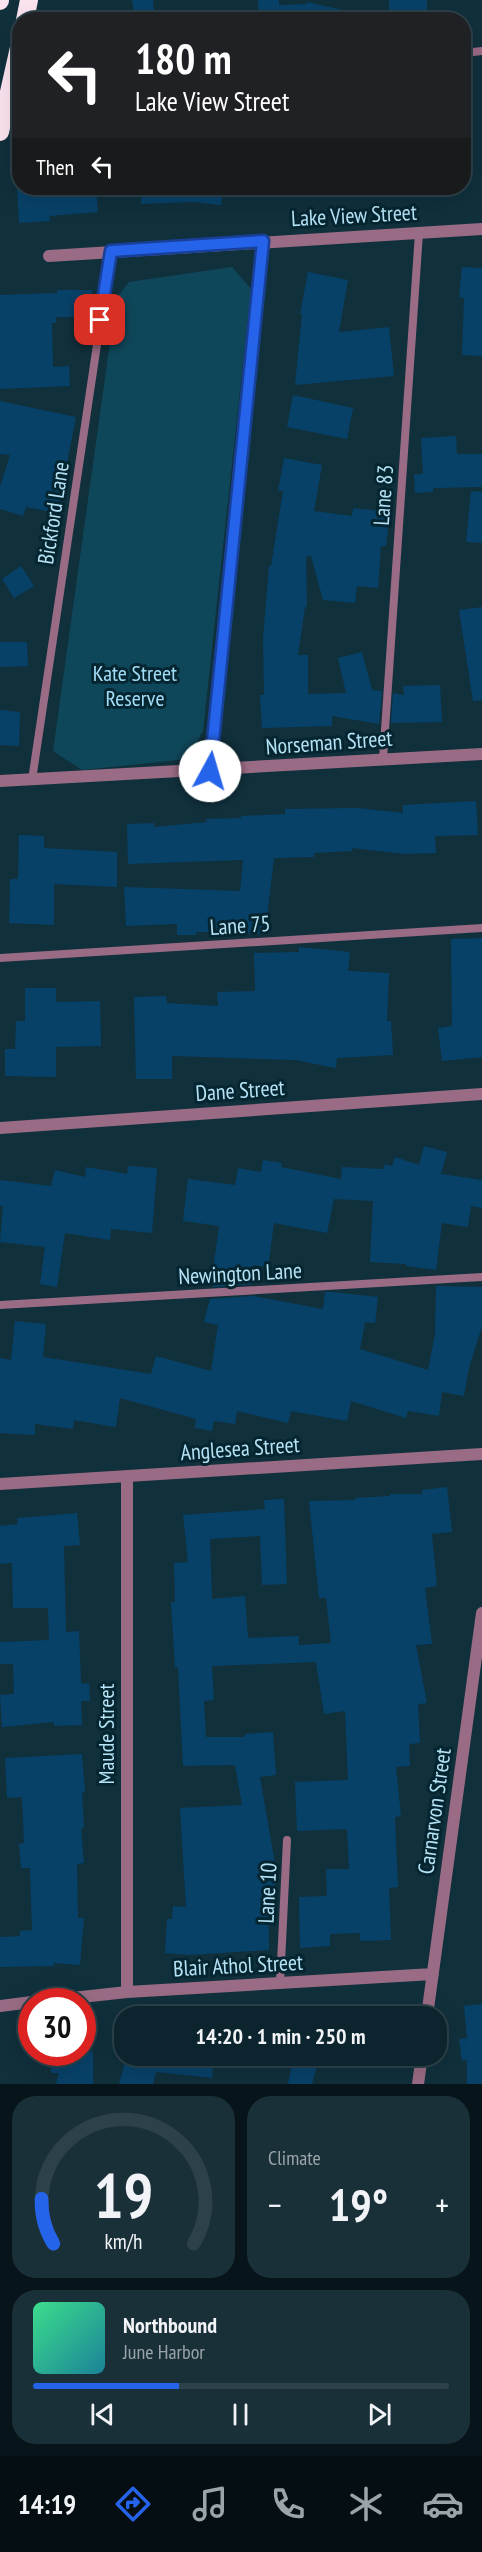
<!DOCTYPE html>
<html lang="en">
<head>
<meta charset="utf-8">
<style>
	body { margin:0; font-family:"PT Sans Narrow",sans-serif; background:#1a3039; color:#f1f3f6; height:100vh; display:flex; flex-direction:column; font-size:22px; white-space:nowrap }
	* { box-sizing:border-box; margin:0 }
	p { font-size:20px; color:#9aa4aa }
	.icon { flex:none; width:33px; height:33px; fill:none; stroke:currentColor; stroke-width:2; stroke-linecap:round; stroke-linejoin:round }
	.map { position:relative; height:2084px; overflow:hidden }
	.side { display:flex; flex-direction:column; gap:12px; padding:12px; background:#071419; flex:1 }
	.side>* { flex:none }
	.top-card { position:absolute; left:12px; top:12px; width:459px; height:183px; border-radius:24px; box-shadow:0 6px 24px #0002,0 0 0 2px #2c4149; background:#202124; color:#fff; overflow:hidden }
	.speed { position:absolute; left:18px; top:1988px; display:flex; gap:12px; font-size:30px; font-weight:700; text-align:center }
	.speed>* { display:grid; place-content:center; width:78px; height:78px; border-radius:50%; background:#0c242d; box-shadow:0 6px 24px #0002,0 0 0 2px #2c4149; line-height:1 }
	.speed .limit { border:9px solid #d22; background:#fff; color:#111 }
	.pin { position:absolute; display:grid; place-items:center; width:51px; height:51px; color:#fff; margin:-26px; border-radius:12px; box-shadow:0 3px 9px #0006 }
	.me { position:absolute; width:66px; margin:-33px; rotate:6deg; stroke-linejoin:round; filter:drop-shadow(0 0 4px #0008) }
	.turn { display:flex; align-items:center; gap:21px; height:126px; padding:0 24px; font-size:27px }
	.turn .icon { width:78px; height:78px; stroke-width:2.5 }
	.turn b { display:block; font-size:42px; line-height:51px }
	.then { display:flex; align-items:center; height:57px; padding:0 24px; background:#0003; gap:12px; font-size:22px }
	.big { font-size:45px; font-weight:600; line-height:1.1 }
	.side .tile { flex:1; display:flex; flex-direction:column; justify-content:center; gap:9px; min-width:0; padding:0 21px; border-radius:24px; background:#1a3039 }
	.side .dial { align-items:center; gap:0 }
	.dial svg { height:156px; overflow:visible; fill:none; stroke:#2c4149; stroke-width:7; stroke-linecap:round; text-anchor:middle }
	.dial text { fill:#f1f3f6; stroke:none }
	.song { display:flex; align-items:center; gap:18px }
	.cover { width:72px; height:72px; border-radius:9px; background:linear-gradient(135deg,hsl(150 70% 55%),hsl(190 70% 35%)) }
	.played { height:6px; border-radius:3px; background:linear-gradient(90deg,#2563eb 35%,#2c4149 35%) }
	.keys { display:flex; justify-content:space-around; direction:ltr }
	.heat { display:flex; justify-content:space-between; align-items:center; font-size:33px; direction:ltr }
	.side .tiles { flex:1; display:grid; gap:12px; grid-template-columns:1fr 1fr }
	.tile:last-child { grid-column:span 2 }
	.trip { position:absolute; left:114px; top:2006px; width:333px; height:60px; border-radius:24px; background:#0c242d; box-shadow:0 6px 24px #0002,0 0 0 2px #2c4149; font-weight:600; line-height:60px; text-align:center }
	.tab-bar { display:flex; height:96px; justify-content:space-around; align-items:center; background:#050e12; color:#9aa4aa }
	.tab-bar .icon { width:42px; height:42px }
	.tab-bar .active { color:#2563eb }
	.tab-bar b { font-size:27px; color:#f1f3f6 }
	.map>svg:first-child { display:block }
	.green { fill:#0f475a }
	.building { fill:#084168 }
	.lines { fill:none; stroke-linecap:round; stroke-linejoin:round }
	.lane { stroke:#996b84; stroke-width:8 }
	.street { stroke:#996b84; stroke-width:12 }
	.highway { stroke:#fbe4f0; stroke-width:18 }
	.route-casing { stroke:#184099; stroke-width:15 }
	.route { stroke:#2563eb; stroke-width:10 }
	.labels { text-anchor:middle; stroke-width:6; stroke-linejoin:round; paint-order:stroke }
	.street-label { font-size:22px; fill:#b5e2f5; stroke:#052631 }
	.park-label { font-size:22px; fill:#a2def8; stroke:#052631 }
</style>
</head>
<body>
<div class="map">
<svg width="482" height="2084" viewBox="0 0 482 2084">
	<rect width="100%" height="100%" fill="#10303c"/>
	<!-- green -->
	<path class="green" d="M232,267l19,22 -48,442 -15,28 -106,11 -29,-19 63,-452 13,-17z"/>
	<!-- building -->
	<path class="building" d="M132,0h21l2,20h-20z
		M258,0h21v5l28,-1v-2l49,11v7h-97z
		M389,0h38v20h-38z
		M17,188h79l2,24 -49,4 1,5 -31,2z
		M141,188h82l-2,17 -27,-3 -53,2z
		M462,267l20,1v88l-20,-1 2,-57 -5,-1z
		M308,272l40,8 -9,52 50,-5 5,49 -99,9 7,-71h-2z
		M57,290h35v27h-36v6h-4l1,44 16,-1 1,20 -70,3v-94l57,-2z
		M293,395l60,13 -6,31 -60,-12z
		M0,401l76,16 -19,96 -31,-6 -3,9 -23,-7v-22l10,-32 -10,-1z
		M456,436l1,18h25v33l-49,1v4l-18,1 -1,-19h9l-2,-36z
		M284,458l38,7 -8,46 38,5 1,-8 37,4 -4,34h-5l-3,42 -21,-2 -2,17 -32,-3 -12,-44h-5l1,51h-2l-7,48h10v39l38,-1 -8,-35 24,-6 10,38 10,1 -3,33 -47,-8v10l-70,2 -2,-33h4l-1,-57 6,-72h2l12,-75h-5z
		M471,491l11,1v51l-16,-1z
		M21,566l13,20 -20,12 -12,-19z
		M482,607v93l-9,1 -14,-91z
		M0,642h27l1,24 -28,1z
		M440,685l2,37 -51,1 2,-30 11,2 -1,-9z
		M0,710l20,2 -1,34 -19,-1z
		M476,801l2,34 -43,1 1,17 -31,1 -53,-6v3l-38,2v4l-40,1 -9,76 -69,-2v3h-19v-11l-51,2 -2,-39 116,4 3,-31 -115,4 -1,-40 27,-1v4l53,-5 -1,-3 35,-1v-2l44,-2v-5l73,-1 45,5v-8z
		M19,835l25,1v12l73,4v35l-63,-3v41l-45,-2 1,-44h8z
		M482,938v119l-40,4 -4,-33 14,-2 -1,-87z
		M299,947l51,5 -2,19 41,2 -2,48h4l2,34 -56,3 -1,10 -41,-8 -123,-4v23h-36l-2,-82 32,-1 1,7 51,3 -1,-14 38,-1 -1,-38 45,-1z
		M25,988h31v14l44,-1 1,45 -45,1v30l-51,-1v-27h10l1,-28h9z
		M424,1146l23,6 -6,22 41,6v28l-11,-2 -3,21 -26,-4 -6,47 -30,-4v-2l-36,-2 3,-61 -39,-2 -7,34 -53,-10 -6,44 -15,-2 -2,19 -38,3 3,-9 -4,-1 7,-51 -36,-5 5,-42 47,6 3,-17 23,4 2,-12 19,3 -1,4 60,12 1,-12 41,2 2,-5 7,2 3,-9 24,8z
		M128,1166l29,2 -5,65 -41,-4 -1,11 -45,-7 -8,54 -17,-3 5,-37 -45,-5 3,-36h-3v-26l51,6 4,-16 30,7 1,-10 41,7z
		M436,1286l46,1v39l-13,42 -5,28 -22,-4 -3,24 -31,-5 -2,7 -55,-17 -4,20 -56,-10 -3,12 -51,-12 -2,13 -21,-3 -2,10 -17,-3 1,-9 -76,-21 -4,29 -42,-7 -1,9 -38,-5v11l-35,-2v-75l11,2 4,-39 31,3 -3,33 108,17 5,-18 55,15 7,-46 -14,-3 6,-23 43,-3 70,13 2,-17h7l46,5 -3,26 -10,-1 -5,27 68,21 7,-36z
		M447,1487l5,45 -20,2 5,52 -12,2 7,56 -16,1 11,58 -9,1 2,39 -11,1 1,22 -14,1 5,49 -6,1 3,70 -9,1 2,52 -31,1v-8l-30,1v12l-30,2 -1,-51 28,-1 -1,-27h23l-2,-40 -50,2 -2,-49 53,-2 -3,-69 -21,3 -8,-52 -104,4 2,34 -10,1 2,36h39v-3l28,-2 3,43 -16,2 15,87v31h-7l1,55 -80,5 -24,-2 2,-34h5l1,-13 13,1 -6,-99 62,-3 -7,-40 -52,1 -5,-99h-3l-4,-65h4l-1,-39 14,-1 -5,-47 82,-6 -1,-9 20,-1 3,85 -25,1 -2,-49 -50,3 2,60 33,-3 3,42 51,-2v9l32,-2 -5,-45h-7l-10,-97 46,-1v-2l35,-2v-2h32v-4z
		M77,1513l3,32 -16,1 2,86 13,-1 2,53 8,-1 1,18h-9l1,24 -28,1v-4l-52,5 -2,-32 14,-1 -1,-30h-13v-22l49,-2 -1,-32h-35l-1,-45 -12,1v-38l18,-2 -1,-6z
		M82,1754l3,38 -3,1 2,35 -3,1 3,34 -7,1 1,54h6l-4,47 -26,-2v3l-54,1v-30l20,-1v-5l12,-1 -2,-62h-9l-2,-24 5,-1 -2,-46 -15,1 -2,-40z
		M482,2004v80h-15v-24l-5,1 -3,-22 8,-1 -3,-32z
		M51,2052h42v32h-37l3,-11h-8z
		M127,2055h87l-2,23 -56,-6 -3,12h-34z
		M294,2055h26l-8,29h-24z"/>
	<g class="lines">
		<!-- lane -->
		<path class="lane" d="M464,53l18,-2
			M383,759l36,-526
			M32,780l79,-529
			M0,958l482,-30
			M0,1305l482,-28
			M280,1983l7,-143"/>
		<!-- street -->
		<path class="street" d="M49,256l433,-27
			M210,771l53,-530
			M0,781l482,-27
			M0,1128l482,-34
			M127,1476v516
			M0,1484l482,-30
			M45,2001l82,-9 306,-18
			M0,2006l32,-4
			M427,2016l55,-403
			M418,2084l4,-29"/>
		<!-- highway -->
		<path class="highway" d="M0,1v-1
			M25,20l4,-20
			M0,132l20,-89"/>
	</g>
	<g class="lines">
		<!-- route casing -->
		<g class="route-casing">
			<path id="route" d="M100,320l11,-69 152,-10 -53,530"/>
		</g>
		<!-- route -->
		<use href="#route" class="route"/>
	</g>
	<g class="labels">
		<!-- street labels -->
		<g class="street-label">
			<text transform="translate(354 215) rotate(-3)" y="8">Lake View Street</text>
			<text transform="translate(383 495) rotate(-86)" y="8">Lane 83</text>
			<text transform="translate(53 513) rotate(-81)" y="8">Bickford Lane</text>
			<text transform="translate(329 742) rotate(-4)" y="8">Norseman Street</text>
			<text transform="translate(240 925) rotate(-4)" y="8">Lane 75</text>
			<text transform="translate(240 1090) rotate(-4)" y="8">Dane Street</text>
			<text transform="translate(240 1273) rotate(-3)" y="8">Newington Lane</text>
			<text transform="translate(240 1448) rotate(-4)" y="8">Anglesea Street</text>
			<text transform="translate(106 1734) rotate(-90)" y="8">Maude Street</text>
			<text transform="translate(434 1811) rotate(-82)" y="8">Carnarvon Street</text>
			<text transform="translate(267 1893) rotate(-87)" y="8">Lane 10</text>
			<text transform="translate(238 1965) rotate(-3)" y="8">Blair Athol Street</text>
		</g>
		<!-- park labels -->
		<g class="park-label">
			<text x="135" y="681">Kate Street<tspan x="135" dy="25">Reserve</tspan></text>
		</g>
	</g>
</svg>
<div class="speed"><div class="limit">30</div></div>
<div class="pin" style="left:100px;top:320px;background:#d93025"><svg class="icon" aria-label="arrive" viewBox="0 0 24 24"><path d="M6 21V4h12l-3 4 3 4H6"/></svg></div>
<svg class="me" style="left:210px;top:771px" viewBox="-20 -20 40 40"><circle r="19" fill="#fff"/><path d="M0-13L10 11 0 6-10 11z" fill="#2563eb"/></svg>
<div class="trip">14:20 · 1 min · 250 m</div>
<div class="top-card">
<div class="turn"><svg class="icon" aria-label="left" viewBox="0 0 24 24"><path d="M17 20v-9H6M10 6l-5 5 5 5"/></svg><div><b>180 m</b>Lake View Street</div></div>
<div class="then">Then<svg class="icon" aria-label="left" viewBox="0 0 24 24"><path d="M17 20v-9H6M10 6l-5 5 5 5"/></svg></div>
</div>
</div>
<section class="side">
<div class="tiles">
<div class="tile dial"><svg viewBox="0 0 100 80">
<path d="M14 69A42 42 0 1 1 86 69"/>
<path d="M14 69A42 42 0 0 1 8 46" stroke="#2563eb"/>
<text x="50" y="56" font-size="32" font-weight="700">19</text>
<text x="50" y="72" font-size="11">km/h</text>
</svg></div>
<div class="tile"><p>Climate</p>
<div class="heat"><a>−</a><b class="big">19°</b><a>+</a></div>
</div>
<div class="tile">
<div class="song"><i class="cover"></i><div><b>Northbound</b><p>June Harbor</p></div></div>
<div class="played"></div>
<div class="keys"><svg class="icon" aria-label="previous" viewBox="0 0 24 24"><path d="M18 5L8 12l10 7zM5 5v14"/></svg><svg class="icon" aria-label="pause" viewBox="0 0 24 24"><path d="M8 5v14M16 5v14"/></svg><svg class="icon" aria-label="next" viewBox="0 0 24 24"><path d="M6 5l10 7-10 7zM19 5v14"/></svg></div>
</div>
</div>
</section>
<nav class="tab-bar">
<b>14:19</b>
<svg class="icon active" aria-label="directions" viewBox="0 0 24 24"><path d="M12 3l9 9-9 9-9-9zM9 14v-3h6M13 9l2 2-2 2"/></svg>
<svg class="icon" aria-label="music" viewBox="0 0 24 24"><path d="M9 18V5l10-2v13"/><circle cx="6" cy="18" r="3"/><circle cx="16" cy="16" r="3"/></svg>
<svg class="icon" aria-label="phone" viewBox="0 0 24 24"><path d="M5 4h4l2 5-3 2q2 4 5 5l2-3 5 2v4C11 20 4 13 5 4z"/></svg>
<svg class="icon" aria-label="climate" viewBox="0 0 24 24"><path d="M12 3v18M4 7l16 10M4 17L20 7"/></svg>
<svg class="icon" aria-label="car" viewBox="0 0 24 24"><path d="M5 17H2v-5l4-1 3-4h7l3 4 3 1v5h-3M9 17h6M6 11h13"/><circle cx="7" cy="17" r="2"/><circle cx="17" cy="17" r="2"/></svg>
</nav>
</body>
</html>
